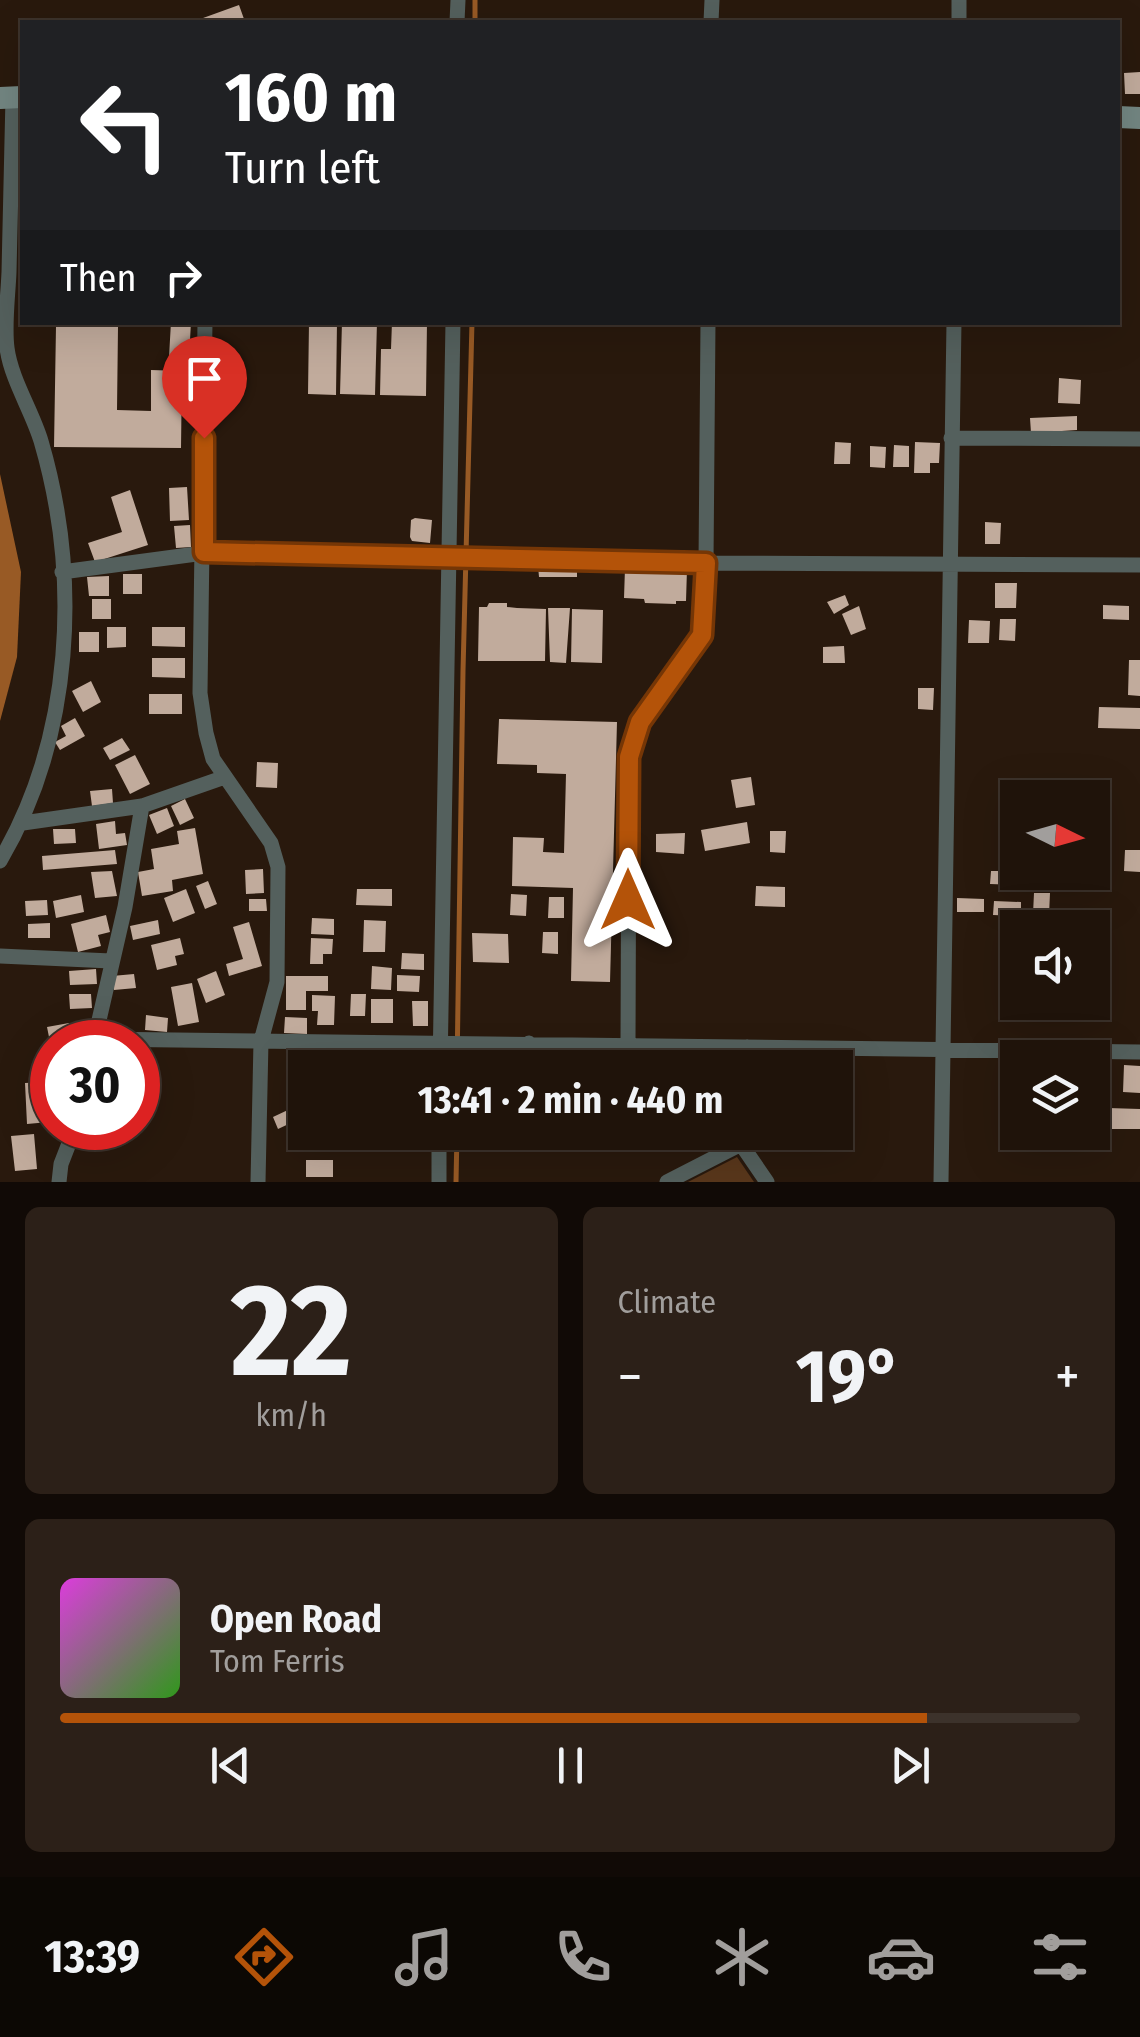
<!DOCTYPE html>
<html lang="en">
<head>
<meta charset="utf-8">
<style>
	body { margin:0; font-family:"Fira Sans Condensed",sans-serif; background:#2c2018; color:#f1f3f6; height:100vh; display:flex; flex-direction:column; font-size:38px; white-space:nowrap }
	* { box-sizing:border-box; margin:0 }
	p { font-size:32px; color:#a19e9c }
	.icon { flex:none; width:55px; height:55px; fill:none; stroke:currentColor; stroke-width:2; stroke-linecap:round; stroke-linejoin:round }
	.map { position:relative; height:1182px; overflow:hidden }
	.drawer { display:flex; flex-direction:column; gap:25px; padding:25px; background:#110a06; flex:1 }
	.drawer>* { flex:none }
	.guide { position:absolute; left:20px; top:20px; width:1100px; height:305px; border-radius:0px; box-shadow:0 10px 40px #0002,0 0 0 2px #3c322b; background:#202124; color:#fff; overflow:hidden }
	.needle { width:65px; rotate:95deg }
	.buttons { position:absolute; left:1000px; top:780px; display:grid; gap:20px }
	.buttons a { display:grid; place-items:center; width:110px; height:110px; border-radius:0px; background:#1f130a; box-shadow:0 10px 40px #0002,0 0 0 2px #3c322b; font-size:50px }
	.speed { position:absolute; left:30px; top:1020px; display:flex; gap:20px; font-size:50px; font-weight:700; text-align:center }
	.speed>* { display:grid; place-content:center; width:130px; height:130px; border-radius:50%; background:#1f130a; box-shadow:0 10px 40px #0002,0 0 0 2px #3c322b; line-height:1 }
	.speed .limit { border:15px solid #d22; background:#fff; color:#111 }
	.pin { position:absolute; display:grid; place-items:center; width:85px; height:85px; color:#fff; margin:-102px -42px; border-radius:50% 50% 50% 0; rotate:-45deg; box-shadow:0 0 10px #0007 }
	.pin .icon { rotate:45deg }
	.me { position:absolute; width:110px; margin:-55px; rotate:0deg; stroke-linejoin:round; filter:drop-shadow(0 0 8px #0008) }
	.turn { display:flex; align-items:center; gap:35px; height:210px; padding:0 40px; font-size:45px }
	.turn .icon { width:130px; height:130px; stroke-width:2.5 }
	.turn b { display:block; font-size:70px; line-height:85px }
	.then { display:flex; align-items:center; height:95px; padding:0 40px; background:#0003; gap:20px; font-size:38px }
	.big { font-size:75px; font-weight:700; line-height:1.1 }
	.drawer .card { flex:1; display:flex; flex-direction:column; justify-content:center; gap:15px; min-width:0; padding:0 35px; border-radius:15px; background:#2c2018 }
	.drawer .dial { align-items:center; gap:0 }
	.dial b { font-size:130px; line-height:1 }
	.song { display:flex; align-items:center; gap:30px }
	.cover { width:120px; height:120px; border-radius:15px; background:linear-gradient(135deg,hsl(300 70% 55%),hsl(110 70% 35%)) }
	.played { height:10px; border-radius:5px; background:linear-gradient(90deg,#b45309 85%,#3c322b 85%) }
	.keys { display:flex; justify-content:space-around; direction:ltr }
	.heat { display:flex; justify-content:space-between; align-items:center; font-size:55px; direction:ltr }
	.drawer .tiles { flex:1; display:grid; gap:25px; grid-template-columns:1fr 1fr }
	.card:last-child { grid-column:span 2 }
	.trip { position:absolute; left:288px; top:1050px; width:565px; height:100px; border-radius:0px; background:#1f130a; box-shadow:0 10px 40px #0002,0 0 0 2px #3c322b; font-weight:700; line-height:100px; text-align:center }
	.tabs { display:flex; height:160px; justify-content:space-around; align-items:center; background:#0c0804; color:#a19e9c }
	.tabs .icon { width:70px; height:70px }
	.tabs .on { color:#b45309 }
	.tabs b { font-size:45px; color:#f1f3f6 }
	.map>svg:first-child { display:block }
	.green { fill:#59371b }
	.water { fill:#985a25 }
	.lines { fill:none; stroke-linecap:round; stroke-linejoin:round }
	.stream { stroke:#985a25; stroke-width:5 }
	.building { fill:#c1ab9c }
	.street { stroke:#54605d; stroke-width:15 }
	.secondary { stroke:#738682; stroke-width:22 }
	.route-casing { stroke:#753606; stroke-width:25 }
	.route { stroke:#b45309; stroke-width:18 }
</style>
</head>
<body>
<div class="map">
<svg width="1140" height="1182" viewBox="0 0 1140 1182">
	<rect width="100%" height="100%" fill="#29190d"/>
	<!-- green -->
	<path class="green" d="M737,1157l17,25h-66z"/>
	<!-- water -->
	<path class="water" d="M0,474l21,98 -4,85 -17,64z"/>
	<g class="lines">
		<!-- stream -->
		<path class="stream" d="M475,22v-22
			M457,1068l6,-397 9,-349
			M456,1182l1,-50"/>
	</g>
	<!-- building -->
	<path class="building" d="M239,5l5,14 -9,3h-43z
		M1140,72v22h-15l-1,-21z
		M171,322h20l-2,36 -20,-1z
		M309,322h28l-1,73 -28,-1z
		M342,322h35l-2,73 -35,-1z
		M392,322h35l-1,74 -46,-1 1,-46h10z
		M56,326l62,1 -1,83 34,1v-41l31,1 -1,77 -127,-1z
		M1059,378l22,2 -1,24 -22,-1z
		M1077,416v14l-46,3 -1,-15z
		M835,442l16,1 -1,21h-16z
		M915,442l25,1 -1,20h-9v10h-16z
		M894,445l15,1v21h-16z
		M870,446l16,1 -1,21 -15,-1z
		M187,487l2,33 -19,1 -1,-33z
		M130,490l18,55 -53,17 -7,-19 34,-11 -11,-35z
		M415,518l17,2 -2,23 -18,-2 -2,-4 1,-17z
		M985,522l16,1 -1,21h-15z
		M190,525l1,22 -15,1 -2,-22z
		M538,566l39,1v10h-38z
		M625,568l62,1 -1,32h-10v3l-31,-1 -1,-4 -20,-1z
		M123,574h19v20h-19z
		M109,576v20h-20l-2,-19z
		M995,583h22l-1,25h-21z
		M845,595l4,10 -15,9 -7,-12z
		M92,599h19v20h-19z
		M489,603h18v4l10,1 29,1 -1,52h-67l1,-54h8z
		M1103,605l26,1v14l-26,-1z
		M859,606l7,23 -15,6 -9,-21z
		M548,608h22l-4,55 -16,-1z
		M572,609l31,1 -1,53 -31,-1z
		M1000,619h16l-1,22 -16,-1z
		M969,620l21,1 -1,22h-21z
		M107,627h19v20l-19,1z
		M152,627h33v20l-33,-1z
		M79,632h20v20h-20z
		M844,646l1,17h-22v-16z
		M152,658h33v20l-33,-1z
		M1129,660h11v36l-12,-1z
		M91,681l10,21 -18,10 -11,-21z
		M918,688h16l-1,22 -15,-1z
		M149,694h33v20h-33z
		M1099,707l41,1v21l-42,-1z
		M75,718l10,18 -25,14 -5,-8 11,-6 -5,-10z
		M499,719l118,3 -7,260 -39,-1 2,-93 -61,-2 1,-49 31,1 -1,14 21,1 2,-79 -29,-1v-8l-40,-1z
		M122,738l8,12 -20,10 -7,-12z
		M135,755l15,29 -20,10 -15,-29z
		M257,762l21,1 -1,25 -21,-1z
		M751,777l4,28 -19,3 -5,-28z
		M112,789l1,14 -21,3 -2,-15z
		M185,799l9,19 -14,7 -9,-19z
		M167,808l7,18 -17,8 -8,-19z
		M115,821l1,13 9,-1 2,12 -28,4 -3,-25z
		M747,822l3,21 -45,8 -4,-21z
		M195,828l8,46 -31,6 1,11 -31,5 -4,-24 16,-3 -3,-20 28,-5 -2,-13z
		M53,829h22l1,14 -22,1z
		M770,831h16l-1,22 -15,-1z
		M685,833l-1,21 -28,-2v-18z
		M115,850l2,14 -74,6 -1,-14z
		M1125,850h15v22l-16,-1z
		M263,869l1,24 -18,1 -1,-24z
		M112,871l5,25 -22,2 -4,-26z
		M991,871h27v14l-28,-1z
		M1031,872h16l-1,17 -16,-1z
		M208,881l9,23 -12,5 -9,-23z
		M756,886l29,1v20l-30,-1z
		M186,889l9,24 -22,9 -9,-24z
		M357,889h35v17l-36,-1z
		M1034,893h16l-1,22 -16,-1z
		M511,894l16,1 -1,21 -16,-1z
		M81,895l3,17 -28,6 -3,-17z
		M549,897h15v21h-16z
		M957,898l27,1v13h-27z
		M249,899h17l1,12h-18z
		M47,900l1,15 -22,1 -1,-15z
		M994,901l27,1v14l-28,-1z
		M106,915l4,17 -12,3 3,11 -23,6 -7,-28z
		M312,918l22,1v16l-23,-1z
		M158,920l2,14 -27,6 -3,-14z
		M364,920l22,1 -1,31h-22z
		M249,922l13,44 -33,10 -3,-12 17,-5 -10,-32z
		M50,923v15h-22v-14z
		M543,932h15v22l-16,-1z
		M472,933l36,1 1,29 -36,-1z
		M180,938l4,16 -9,2 2,9 -20,5 -6,-25z
		M311,938l22,1 -1,15h-9v10h-13z
		M402,953l22,1v16l-23,-1z
		M372,966l20,2 -1,22 -20,-1z
		M96,969l1,15 -27,1 -1,-14z
		M216,971l9,24 -19,8 -9,-24z
		M134,974l2,14 -22,2 -2,-14z
		M397,975l23,1 -1,16 -22,-1z
		M286,976h42v15h-22v19h-20z
		M192,983l7,39 -21,4 -7,-39z
		M69,994h22l1,14 -22,1z
		M351,994h15l-1,22h-15z
		M312,995l23,1 -1,29h-17l1,-14h-6z
		M371,999h22v24h-22z
		M412,1001h16v25h-15z
		M146,1015l22,3 -1,14 -22,-2z
		M285,1017l22,1v16l-23,-1z
		M69,1023l4,19h-23l-3,-15z
		M350,1050h22v18h-22z
		M52,1056v15l-10,3 -3,-15z
		M475,1056h27v12h-27z
		M566,1056l16,1v11h-16z
		M829,1060l17,1 -1,18h-10v-11h-7z
		M1124,1065l16,1v27l-17,-1z
		M46,1082l3,40 -22,2 -2,-41z
		M835,1084h11v18h-11z
		M835,1108h12l-1,18h-11z
		M1108,1108l32,1v20h-33z
		M290,1109l5,12 -17,8 -5,-12z
		M342,1132h31l3,6 -26,12z
		M564,1132h15v12l-16,-1z
		M34,1134l3,35 -22,2 -4,-35z
		M306,1160h27v17h-27z"/>
	<g class="lines">
		<!-- street -->
		<path class="street" d="M457,22l1,-22
			M711,22l1,-22
			M959,22v-22
			M205,322l-5,371 6,40 7,26 58,84 7,24 -1,115 -16,59 -3,141
			M951,438l189,1
			M62,572l142,-19 502,10 434,2
			M23,823l119,-17 83,-29
			M0,861c73,-124 81,-283 41,-420 -9,-30 -30,-62 -34,-93 -3,-24 1,-51 2,-76 1,-58 3,-116 4,-175
			M0,956l111,5
			M95,1039l1045,13
			M94,1042l31,-135 17,-101
			M628,1044l1,-287 11,-34 62,-88 4,-72 2,-241
			M440,1068l13,-746
			M528,1068l1,-25
			M745,1068l2,-21
			M742,1132l-1,12 26,38
			M527,1137v-5
			M59,1182l2,-18 14,-36
			M439,1182v-50
			M667,1182l74,-38
			M941,1182l13,-860"/>
		<!-- secondary -->
		<path class="secondary" d="M0,98l22,-1
			M1118,117l22,1"/>
	</g>
	<g class="lines">
		<!-- route casing -->
		<g class="route-casing">
			<path id="route" d="M204,438v114l502,11 -4,72 -62,87 -11,35 -1,143"/>
		</g>
		<!-- route -->
		<use href="#route" class="route"/>
	</g>
</svg>
<div class="buttons">
<a><svg class="needle" viewBox="-14 -14 28 28"><path d="M0-13l5 13h-10z" fill="#e53935"/><path d="M0 13l5-13h-10z" fill="#a19e9c"/></svg></a>
<a><svg class="icon" aria-label="sound" viewBox="0 0 24 24"><path d="M4 9h4l5-4v14l-5-4H4zM17 9q2 3 0 6"/></svg></a>
<a><svg class="icon" aria-label="layers" viewBox="0 0 24 24"><path d="M12 4l9 5-9 5-9-5zM3 14l9 5 9-5"/></svg></a>
</div>
<div class="speed"><div class="limit">30</div></div>
<div class="pin" style="left:204px;top:438px;background:#d93025"><svg class="icon" aria-label="arrive" viewBox="0 0 24 24"><path d="M6 21V4h12l-3 4 3 4H6"/></svg></div>
<svg class="me" style="left:628px;top:900px" viewBox="-20 -20 40 40"><path d="M0-17L14 15 0 8-14 15z" fill="#b45309" stroke="#fff" stroke-width="4"/></svg>
<div class="trip">13:41 · 2 min · 440 m</div>
<div class="guide">
<div class="turn"><svg class="icon" aria-label="left" viewBox="0 0 24 24"><path d="M17 20v-9H6M10 6l-5 5 5 5"/></svg><div><b>160 m</b>Turn left</div></div>
<div class="then">Then<svg class="icon" aria-label="right" viewBox="0 0 24 24"><path d="M7 20v-9h11M14 6l5 5-5 5"/></svg></div>
</div>
</div>
<section class="drawer">
<div class="tiles">
<div class="card dial"><b>22</b><p>km/h</p></div>
<div class="card"><p>Climate</p>
<div class="heat"><a>−</a><b class="big">19°</b><a>+</a></div>
</div>
<div class="card">
<div class="song"><i class="cover"></i><div><b>Open Road</b><p>Tom Ferris</p></div></div>
<div class="played"></div>
<div class="keys"><svg class="icon" aria-label="previous" viewBox="0 0 24 24"><path d="M18 5L8 12l10 7zM5 5v14"/></svg><svg class="icon" aria-label="pause" viewBox="0 0 24 24"><path d="M8 5v14M16 5v14"/></svg><svg class="icon" aria-label="next" viewBox="0 0 24 24"><path d="M6 5l10 7-10 7zM19 5v14"/></svg></div>
</div>
</div>
</section>
<nav class="tabs">
<b>13:39</b>
<svg class="icon on" aria-label="directions" viewBox="0 0 24 24"><path d="M12 3l9 9-9 9-9-9zM9 14v-3h6M13 9l2 2-2 2"/></svg>
<svg class="icon" aria-label="music" viewBox="0 0 24 24"><path d="M9 18V5l10-2v13"/><circle cx="6" cy="18" r="3"/><circle cx="16" cy="16" r="3"/></svg>
<svg class="icon" aria-label="phone" viewBox="0 0 24 24"><path d="M5 4h4l2 5-3 2q2 4 5 5l2-3 5 2v4C11 20 4 13 5 4z"/></svg>
<svg class="icon" aria-label="climate" viewBox="0 0 24 24"><path d="M12 3v18M4 7l16 10M4 17L20 7"/></svg>
<svg class="icon" aria-label="car" viewBox="0 0 24 24"><path d="M5 17H2v-5l4-1 3-4h7l3 4 3 1v5h-3M9 17h6M6 11h13"/><circle cx="7" cy="17" r="2"/><circle cx="17" cy="17" r="2"/></svg>
<svg class="icon" aria-label="filters" viewBox="0 0 24 24"><path d="M4 7h16M4 17h16"/><circle cx="9" cy="7" r="2"/><circle cx="15" cy="17" r="2"/></svg>
</nav>
</body>
</html>
